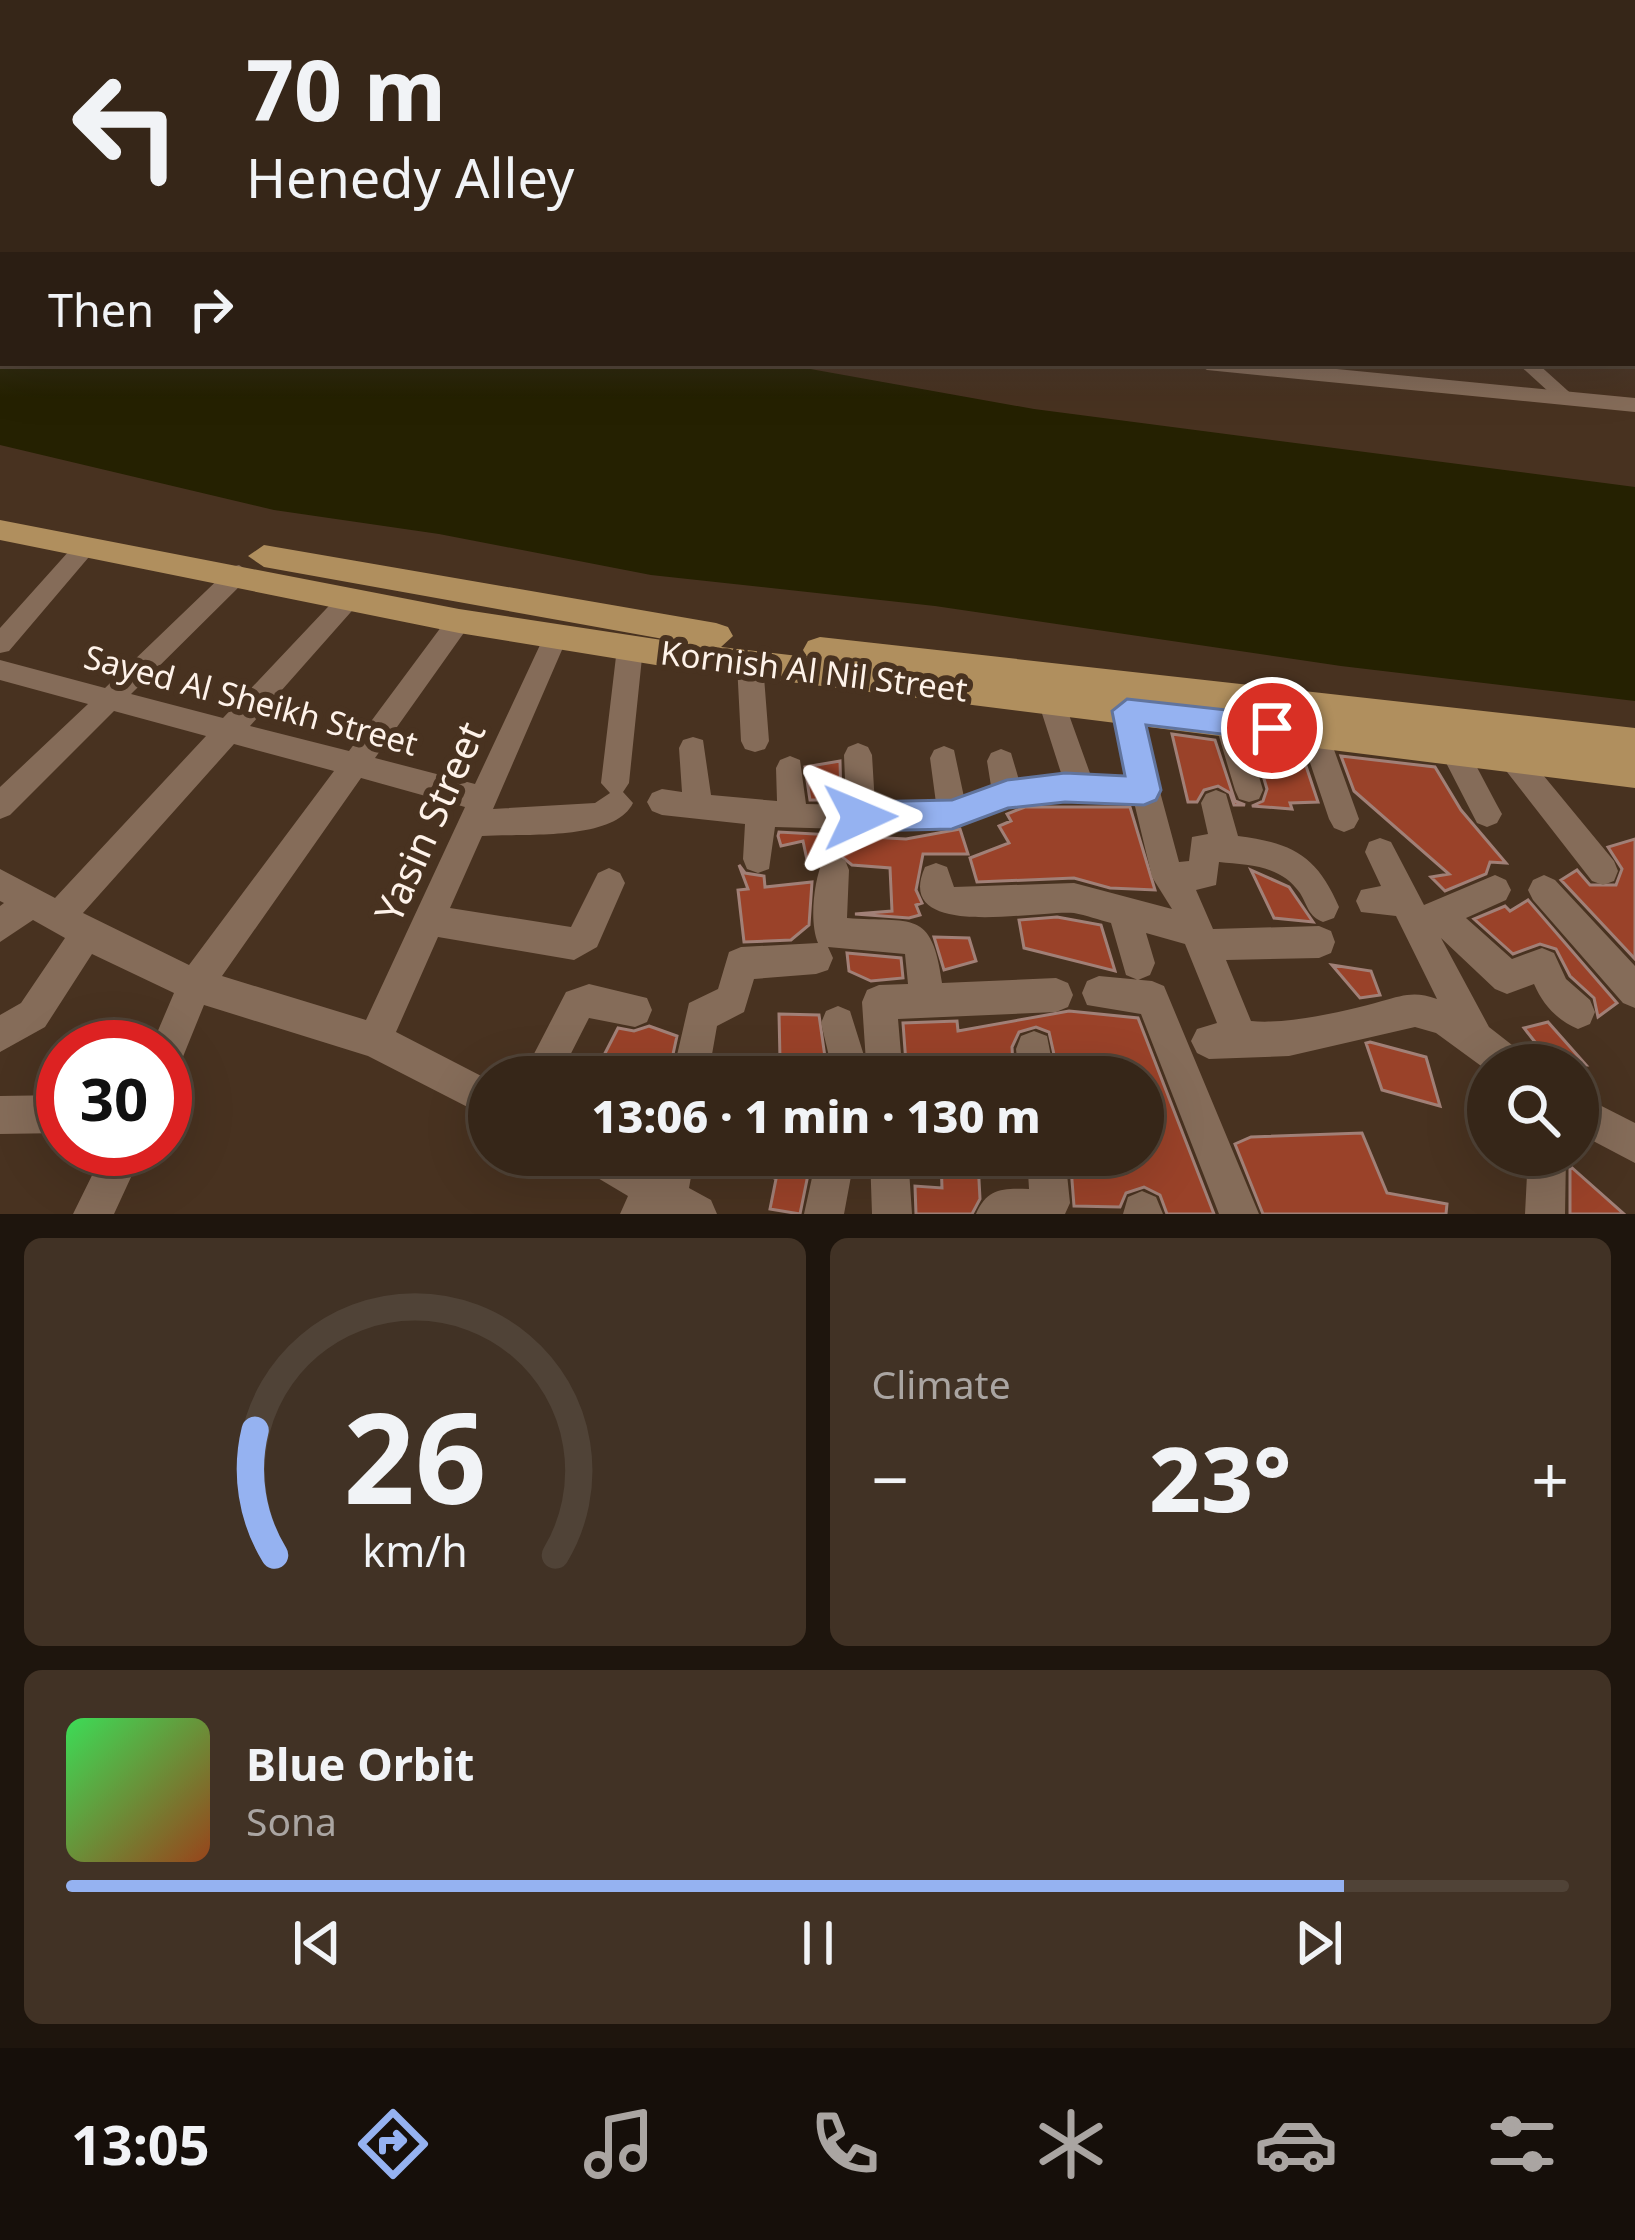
<!DOCTYPE html>
<html lang="en">
<head>
<meta charset="utf-8">
<style>
	body { margin:0; font-family:"Noto Sans",sans-serif; background:#413225; color:#f1f3f6; height:100vh; display:flex; flex-direction:column; font-size:45px; white-space:nowrap }
	* { box-sizing:border-box; margin:0 }
	p { font-size:39px; color:#aaa5a2 }
	.icon { flex:none; width:66px; height:66px; fill:none; stroke:currentColor; stroke-width:2; stroke-linecap:round; stroke-linejoin:round }
	.map { position:relative; height:1214px; overflow:hidden }
	.details { display:flex; flex-direction:column; gap:24px; padding:24px; background:#1e150d; flex:1 }
	.details>* { flex:none }
	.banner { position:absolute; left:0px; top:0px; width:1635px; height:366px; box-shadow:0 12px 48px #0002,0 0 0 3px #504337; background:#362618; color:#f1f3f6; overflow:hidden }
	.controls { position:absolute; left:1467px; top:1044px; display:grid; gap:24px }
	.controls a { display:grid; place-items:center; width:132px; height:132px; border-radius:50%; background:#362618; box-shadow:0 12px 48px #0002,0 0 0 3px #504337; font-size:60px }
	.speed { position:absolute; left:36px; top:1020px; display:flex; gap:24px; font-size:60px; font-weight:700; text-align:center }
	.speed>* { display:grid; place-content:center; width:156px; height:156px; border-radius:50%; background:#362618; box-shadow:0 12px 48px #0002,0 0 0 3px #504337; line-height:1 }
	.speed .limit { border:18px solid #d22; background:#fff; color:#111 }
	.pin { position:absolute; display:grid; place-items:center; width:102px; height:102px; color:#fff; margin:-51px; border:6px solid #fff; border-radius:50%; box-shadow:0 3px 12px #0007 }
	.me { position:absolute; width:132px; margin:-66px; rotate:89deg; stroke-linejoin:round; filter:drop-shadow(0 0 9px #0008) }
	.turn { display:flex; align-items:center; gap:42px; height:252px; padding:0 48px; font-size:54px }
	.turn .icon { width:156px; height:156px; stroke-width:2.5 }
	.turn b { display:block; font-size:84px; line-height:102px }
	.then { display:flex; align-items:center; height:114px; padding:0 48px; background:#0003; gap:24px; font-size:45px }
	.big { font-size:90px; font-weight:800; line-height:1.1 }
	.details .tile { flex:1; display:flex; flex-direction:column; justify-content:center; gap:18px; min-width:0; padding:0 42px; border-radius:18px; background:#413225 }
	.details .dial { align-items:center; gap:0 }
	.dial svg { height:312px; overflow:visible; fill:none; stroke:#504337; stroke-width:7; stroke-linecap:round; text-anchor:middle }
	.dial text { fill:#f1f3f6; stroke:none }
	.song { display:flex; align-items:center; gap:36px }
	.cover { width:144px; height:144px; border-radius:18px; background:linear-gradient(135deg,hsl(130 70% 55%),hsl(20 70% 35%)) }
	.played { height:12px; border-radius:6px; background:linear-gradient(90deg,#95b2f1 85%,#504337 85%) }
	.keys { display:flex; justify-content:space-around; direction:ltr }
	.heat { display:flex; justify-content:space-between; align-items:center; font-size:66px; direction:ltr }
	.details .tiles { flex:1; display:grid; gap:24px; grid-template-columns:1fr 1fr }
	.tile:last-child { grid-column:span 2 }
	.trip { position:absolute; left:468px; top:1056px; width:696px; height:120px; border-radius:60px; background:#362618; box-shadow:0 12px 48px #0002,0 0 0 3px #504337; font-weight:800; line-height:120px; text-align:center }
	.menu { display:flex; height:192px; justify-content:space-around; align-items:center; background:#160f0a; color:#aaa5a2 }
	.menu .icon { width:84px; height:84px }
	.menu .active { color:#95b2f1 }
	.menu b { font-size:54px; color:#f1f3f6 }
	.map>svg:first-child { display:block }
	.water { fill:#252101 }
	.building { fill:#9a4229; stroke:#a18077; stroke-width:3 }
	.lines { fill:none; stroke-linecap:round; stroke-linejoin:round }
	.minor { fill:#856c59; fill-rule:evenodd }
	.tertiary { fill:#856c59; fill-rule:evenodd }
	.primary { fill:#b08f5e; fill-rule:evenodd }
	.route { fill:#95b2f1; stroke:#61749d; stroke-width:3 }
	.labels { text-anchor:middle; stroke-width:12; stroke-linejoin:round; paint-order:stroke }
	.street-label { font-size:33px; fill:#fef2e9; stroke:#483220 }
	.near-street-label { font-size:39px; fill:#fef2e9; stroke:#483220 }
</style>
</head>
<body>
<div class="map">
<svg width="1635" height="1214" viewBox="0 0 1635 1214">
	<rect width="100%" height="100%" fill="#483220"/>
	<!-- water -->
	<path class="water" d="M0,227l3,136h774l257,46 601,78v214l-294,-35 -406,-60 -284,-31 -212,-41 -165,-24 -274,-65z"/>
	<!-- building -->
	<path class="building" d="M1172,734l43,6 20,61 10,4h-11l-4,-12 -12,-7 -14,4 -7,12h-9z
		M1254,745l47,6 17,51 -28,1 2,6 -40,-3 11,-5 4,-12z
		M1341,756l94,11 26,43 45,53 -16,-1 -4,12 -41,17 -14,-14 18,-3 -95,-83z
		M840,761l1,39h-31l-5,-33z
		M1025,807h105l25,83 -45,-2 -36,-10 -97,4 -7,-24 39,-15 -10,-17 12,-5 -4,-7z
		M960,829l8,25h-45l-7,36 6,13 -6,2 4,10 -11,3 -54,-4 37,-3 -2,-43 -38,-3 -16,-13 -18,10 -11,-2 -4,-19 -22,5 -3,-10 1,-4 127,7z
		M1635,839v120l-74,-79 16,-10 13,15h26l6,-16 -14,-22z
		M739,865l6,8 19,3 1,11 47,-5 -3,43 -18,15 -47,2 -6,-52 10,-1z
		M1251,870l38,17 24,35 -39,-4z
		M1528,900l89,103 -19,14 -4,-19 -24,-22 -14,-27 -16,-5 -27,10 -39,-35 31,-13 5,5z
		M1057,917l44,8 14,46 -91,-23 -5,-28z
		M934,937l35,1 7,23 -32,9z
		M847,953l54,5 2,20 -32,3 -22,-10z
		M1332,965l39,6 9,24 -20,3z
		M1069,1011l69,7 76,196h-47l-7,-19 -16,-8 -18,6 -6,14 -46,-1 -4,-51h73v-78h-84l-10,-45 -13,-5 -17,5 -7,15 1,19 -61,-7 -5,18h-40l-4,-54 54,-2 1,10z
		M779,1014l40,1 7,49 -46,-5z
		M1548,1022l38,43h-33l-29,-37z
		M649,1026l28,10 -9,41h-104l9,-18 27,4 18,-35 16,3z
		M1370,1042l56,15 14,49 -58,-16 -16,-47z
		M1362,1133l25,60 60,11 -1,10h-183l-28,-70 16,-7z
		M729,1155h83l-12,59 -30,-5 6,-30z
		M941,1159l37,3 2,37 -8,15h-56l-1,-28 27,2z
		M1570,1166l54,48h-54z"/>
	<g class="lines">
		<!-- minor -->
		<path class="minor" d="M1632,316h3v10h-3z
			M1517,363h20l40,36 -2,4h-14z
			M86,538l11,8 -3,5 -85,100 -9,2v-25l78,-87z
			M239,565l12,8 -4,6 -116,115 92,24 119,-126h16l4,6 -4,6 -108,122 99,25 101,-136h18l3,6 -3,6 -93,131 100,26 72,-154h18l3,6 -75,173 102,-6 15,-10 -9,-10 16,-135 4,-7h18l4,7 -14,135 -6,9 10,11c-19,39 -112,30 -151,33l-32,72 121,19 27,-54 11,-5 11,5 5,10 -28,64 -23,13 -136,-23 -42,95 93,48v38l-121,-62 -164,-51 -26,64 -13,5v-27h-14l23,-54 -82,-39 -47,73 -45,25v-37l21,-12 44,-65 -32,-18 -33,22v-36l4,-3 -4,-2v-32l55,29 151,-162 -92,-25 -104,104 -10,4v-32l88,-83 -88,-24v-20l105,28 126,-121zM234,744l100,27 -145,194 -106,-52zM361,778l104,29 -99,213 -144,-44z
			M750,654l9,3 4,7 6,77 -4,8 -10,3 -10,-3 -4,-8 -4,-77 4,-7z
			M1051,691l9,3 4,7 27,75 38,1 -15,-66 4,-8 9,-3 9,3 43,159 10,-1 3,-24 16,-3 -7,-31 5,-9 10,-4 10,4 12,42c55,7 79,20 101,71l-5,11 -11,4c-15,-6 -15,-16 -23,-29 -19,-28 -51,-28 -81,-31l-3,23 -20,5 17,39 106,-3 12,5 4,11 -4,11 -12,5 -93,2 25,61c35,4 97,-10 131,-20 22,-6 33,-10 55,-2l-41,-83 -35,-4 -5,-11 5,-11 20,-4 -16,-34 4,-10 11,-4 11,4 33,63 71,-30 11,5 5,10 -5,10 -40,18 46,41 30,-11 12,5 12,26 24,21 5,12 -5,12 -12,5c-21,-9 -35,-24 -44,-45l-27,10 -12,-5 -54,-51 48,89 32,25 5,13h-38v6l-52,-38 -21,-6 -126,29 -80,3 -12,-6 -6,-12 6,-12 20,-6 -32,-79 -39,-11 9,30 -5,12 -12,5 -12,-5 -15,-52c-12,-3 -25,-8 -37,-10 -33,-4 -183,30 -149,-46l11,-4 11,4 7,20 120,-4 98,26 -20,-32 -18,-75 -110,1 -69,23 -43,5 -137,-4 -6,42 -11,4 -11,-4 -4,-10 2,-35 -83,-9 -10,-4 -5,-9 5,-9 10,-4 20,3 -3,-44 4,-8 10,-3 10,3 8,55 66,6 -1,-33 4,-8 10,-4 10,4 6,44 40,1 -2,-50 4,-8 10,-4 10,4 4,8 3,50 61,-2 -6,-45 4,-8 10,-4 10,4 10,47 27,-11 -4,-25 4,-8 10,-4 10,4 8,27 43,-4 -24,-75 4,-7z
			M1229,712l10,3 4,8 20,67 -4,9 -10,3 -10,-3 -4,-9 -20,-67 4,-8z
			M1314,722l10,3 4,8 31,86 -5,9 -10,4 -10,-4 -5,-9 -29,-86 4,-8z
			M1453,738l10,3 34,64 5,9 -5,9 -10,4 -10,-4 -38,-74 4,-8z
			M1510,743l10,4 94,114 4,10 -4,10 -11,4 -11,-4 -92,-118 -4,-8 4,-8z
			M834,856l11,4 4,10 -2,48c65,5 85,-10 95,65l114,-5 12,5 5,12 -5,12 -12,5 -158,7 5,58h-69l-13,-54 5,-12 12,-5 12,5 16,51 -4,-60 5,-12 12,-5 29,-1 -3,-30 -77,-7 5,11 -5,12 -12,4 -62,5 -10,33 -27,14 -9,51h-36l17,-74 29,-14 11,-37 12,-5 77,-4c-9,-21 -4,-63 5,-83z
			M1544,875l11,5 80,86v42l-12,-5 -90,-103 -5,-10 5,-10z
			M1099,976l53,5 12,5 95,228h-40l-78,-200 -54,-9 -5,-12 5,-12z
			M589,984l58,14 5,12 -5,12 -12,5 -46,-9 -30,59h-37l44,-85z
			M1034,1031l13,5 8,41h-36l-3,-28 5,-13z
			M1578,1094l57,29v40l-57,-30z
			M63,1095v38l-63,1v-38z
			M105,1149h39l-30,65h-41z
			M575,1155h56l23,12 3,-12h38l-6,33 22,12 6,14h-97l8,-18 -47,-28z
			M817,1155h38l-11,59h-40z
			M870,1155h38l4,59h-40z
			M1027,1155h38l5,48 -5,11h-89c11,-26 27,-26 53,-25z
			M1528,1155h38l-1,59h-40z
			M1142,1191l14,6 7,17h-40l5,-17z"/>
		<!-- tertiary -->
		<path class="tertiary" d="M1632,241h3v10h-3z
			M1196,363h79l360,35v14l-428,-42z"/>
		<!-- primary -->
		<path class="primary" d="M0,520l459,89 203,31 18,2 -416,-75 -16,-11 16,-11 452,78 12,4 5,9 -12,11 86,10 -4,-7 5,-9 12,-4 815,91v60l-973,-122 -203,-33 -459,-93z"/>
	</g>
	<!-- sky -->
	<linearGradient id="sky" x2="0" y2="1"><stop stop-color="#281c12"/><stop offset="0.57" stop-color="#584f4e"/><stop offset="1" stop-color="#584f4e" stop-opacity="0"/></linearGradient>
	<rect width="1635" height="397" fill="url(#sky)"/>
	<!-- route -->
	<path class="route" d="M1127,699l145,16 15,13 -15,12 -126,-15 15,65 -5,10 -12,5 -79,-3 -57,6 -56,21 -92,2 -11,-4 -5,-10 5,-11 11,-4 92,-2 55,-20 58,-7 60,3 -13,-65z"/>
	<g class="labels">
		<!-- street labels -->
		<g class="street-label">
			<text transform="translate(814 671) rotate(7)" y="12">Kornish Al Nil Street</text>
			<text transform="translate(251 700) rotate(15)" y="12">Sayed Al Sheikh Street</text>
		</g>
		<!-- near-street labels -->
		<g class="near-street-label">
			<text transform="translate(430 822) rotate(-66)" y="14">Yasin Street</text>
		</g>
	</g>
</svg>
<div class="controls">
<a><svg class="icon" aria-label="search" viewBox="0 0 24 24"><circle cx="10" cy="10" r="6"/><path d="M15 15l6 6"/></svg></a>
</div>
<div class="speed"><div class="limit">30</div></div>
<div class="pin" style="left:1272px;top:728px;background:#d93025"><svg class="icon" aria-label="arrive" viewBox="0 0 24 24"><path d="M6 21V4h12l-3 4 3 4H6"/></svg></div>
<svg class="me" style="left:860px;top:817px" viewBox="-20 -20 40 40"><path d="M0-17L14 15 0 8-14 15z" fill="#95b2f1" stroke="#fff" stroke-width="4"/></svg>
<div class="trip">13:06 · 1 min · 130 m</div>
<div class="banner">
<div class="turn"><svg class="icon" aria-label="left" viewBox="0 0 24 24"><path d="M17 20v-9H6M10 6l-5 5 5 5"/></svg><div><b>70 m</b>Henedy Alley</div></div>
<div class="then">Then<svg class="icon" aria-label="right" viewBox="0 0 24 24"><path d="M7 20v-9h11M14 6l5 5-5 5"/></svg></div>
</div>
</div>
<section class="details">
<div class="tiles">
<div class="tile dial"><svg viewBox="0 0 100 80">
<path d="M14 69A42 42 0 1 1 86 69"/>
<path d="M14 69A42 42 0 0 1 9 37" stroke="#95b2f1"/>
<text x="50" y="56" font-size="32" font-weight="700">26</text>
<text x="50" y="72" font-size="11">km/h</text>
</svg></div>
<div class="tile"><p>Climate</p>
<div class="heat"><a>−</a><b class="big">23°</b><a>+</a></div>
</div>
<div class="tile">
<div class="song"><i class="cover"></i><div><b>Blue Orbit</b><p>Sona</p></div></div>
<div class="played"></div>
<div class="keys"><svg class="icon" aria-label="previous" viewBox="0 0 24 24"><path d="M18 5L8 12l10 7zM5 5v14"/></svg><svg class="icon" aria-label="pause" viewBox="0 0 24 24"><path d="M8 5v14M16 5v14"/></svg><svg class="icon" aria-label="next" viewBox="0 0 24 24"><path d="M6 5l10 7-10 7zM19 5v14"/></svg></div>
</div>
</div>
</section>
<nav class="menu">
<b>13:05</b>
<svg class="icon active" aria-label="directions" viewBox="0 0 24 24"><path d="M12 3l9 9-9 9-9-9zM9 14v-3h6M13 9l2 2-2 2"/></svg>
<svg class="icon" aria-label="music" viewBox="0 0 24 24"><path d="M9 18V5l10-2v13"/><circle cx="6" cy="18" r="3"/><circle cx="16" cy="16" r="3"/></svg>
<svg class="icon" aria-label="phone" viewBox="0 0 24 24"><path d="M5 4h4l2 5-3 2q2 4 5 5l2-3 5 2v4C11 20 4 13 5 4z"/></svg>
<svg class="icon" aria-label="climate" viewBox="0 0 24 24"><path d="M12 3v18M4 7l16 10M4 17L20 7"/></svg>
<svg class="icon" aria-label="car" viewBox="0 0 24 24"><path d="M5 17H2v-5l4-1 3-4h7l3 4 3 1v5h-3M9 17h6M6 11h13"/><circle cx="7" cy="17" r="2"/><circle cx="17" cy="17" r="2"/></svg>
<svg class="icon" aria-label="filters" viewBox="0 0 24 24"><path d="M4 7h16M4 17h16"/><circle cx="9" cy="7" r="2"/><circle cx="15" cy="17" r="2"/></svg>
</nav>
</body>
</html>
